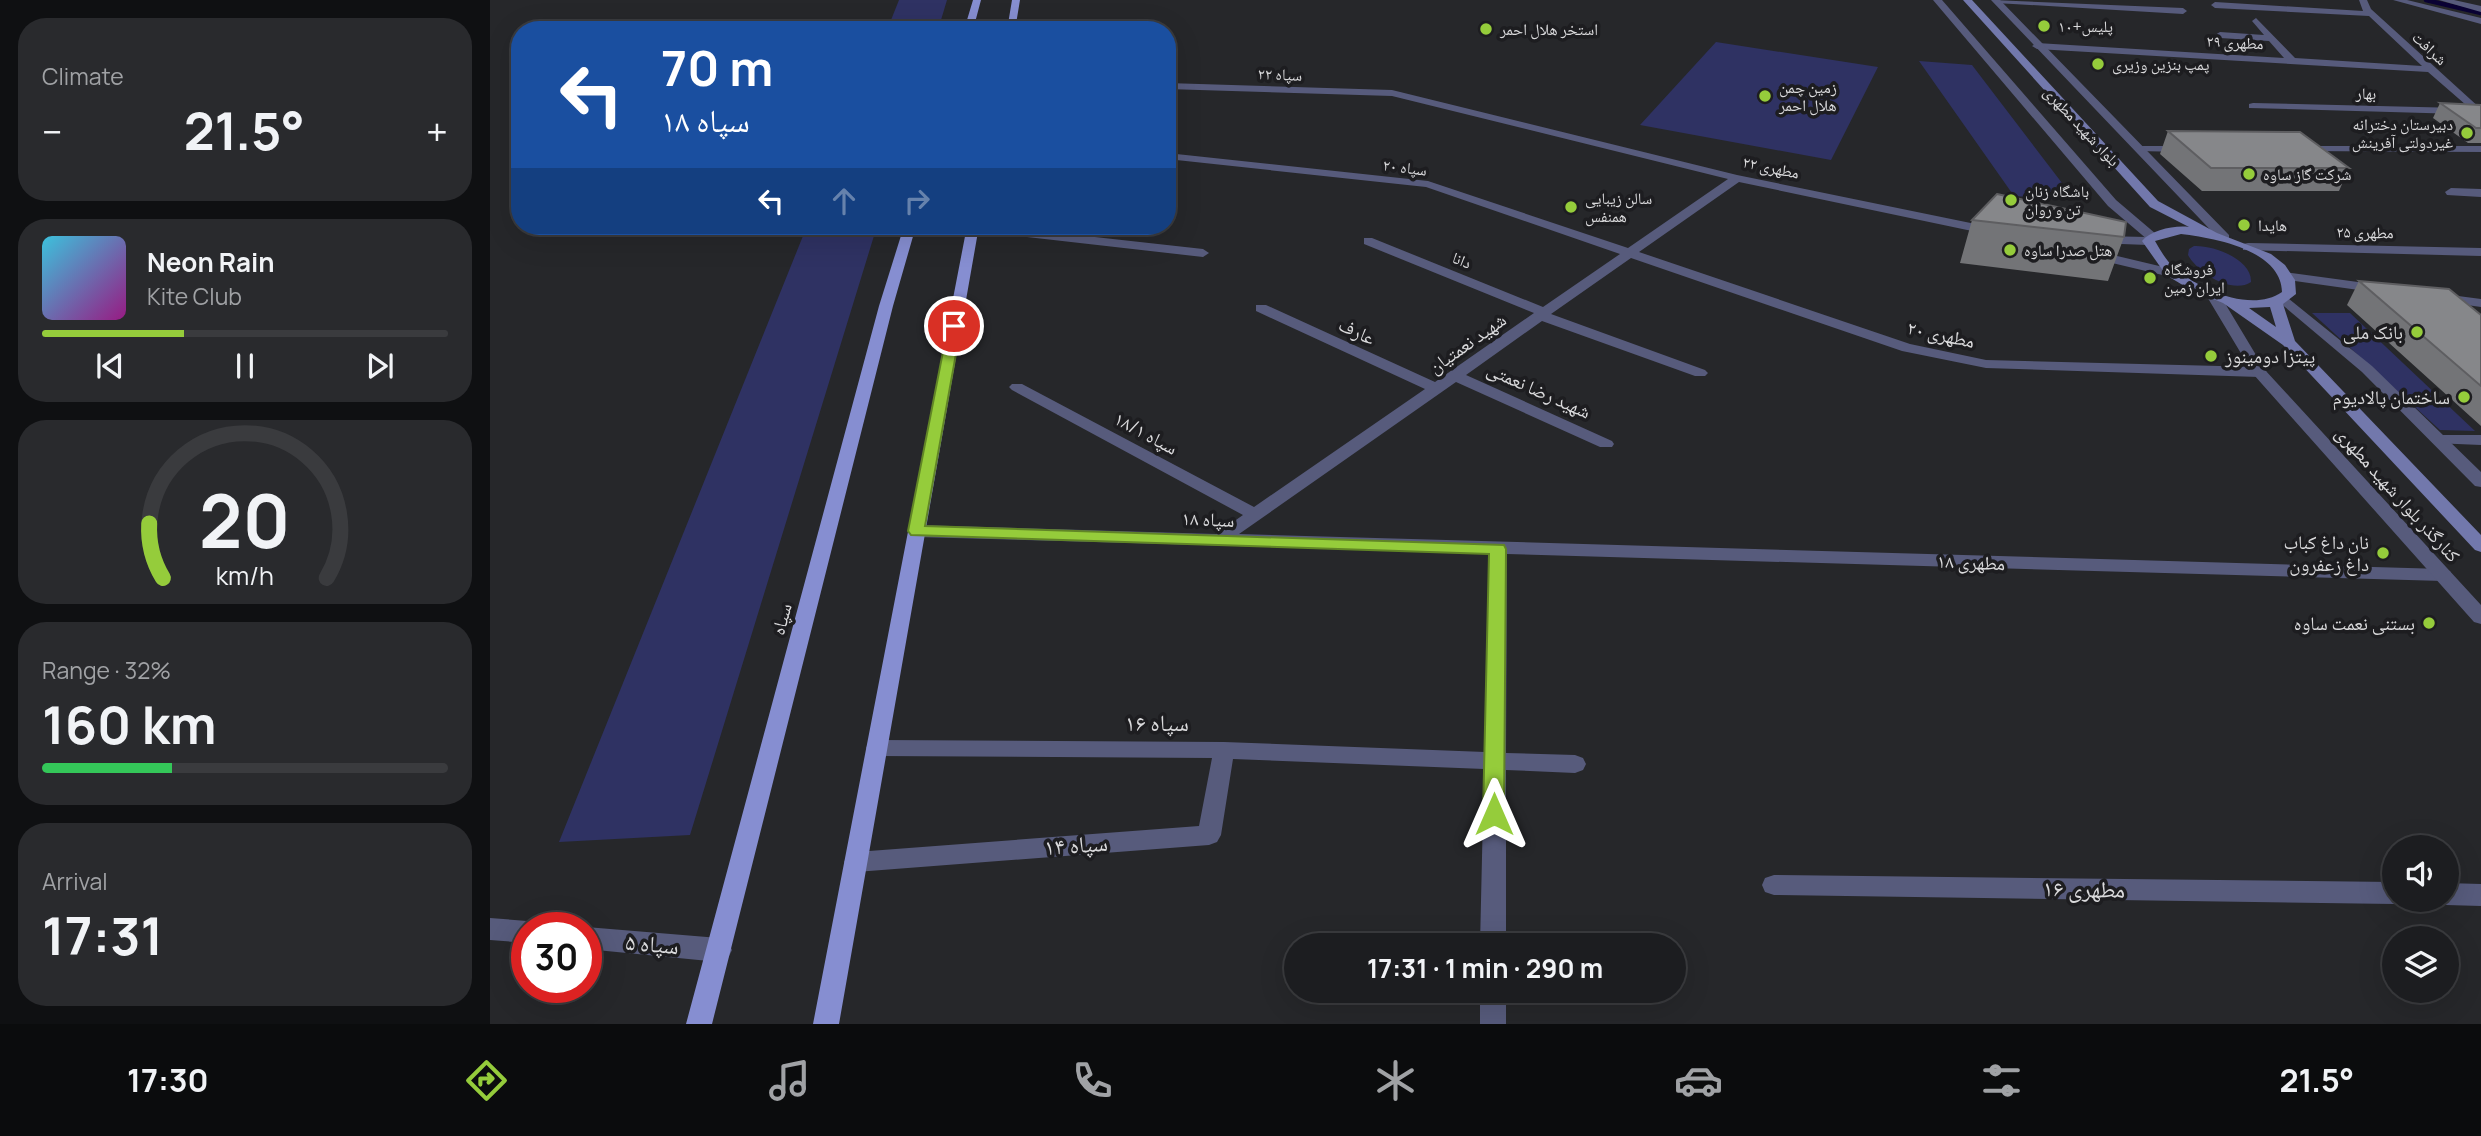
<!DOCTYPE html>
<html lang="en">
<head>
<meta charset="utf-8">
<style>
	body { margin:0; font-family:Manrope,"Noto Naskh Arabic",sans-serif; background:#292a2d; color:#f1f3f6; height:100vh; display:flex; flex-direction:column; font-size:26px; white-space:nowrap }
	* { box-sizing:border-box; margin:0 }
	p { font-size:23px; color:#a0a2a5 }
	.icon { flex:none; width:38px; height:38px; fill:none; stroke:currentColor; stroke-width:2; stroke-linecap:round; stroke-linejoin:round }
	.map { position:relative; flex:1; overflow:hidden }
	.drawer { display:flex; flex-direction:column; gap:18px; padding:18px; background:#0f1012; width:490px }
	.drawer>* { flex:none }
	.top-card { position:absolute; left:21px; top:21px; width:665px; height:214px; border-radius:28px; box-shadow:0 7px 28px #0002,0 0 0 2px #3a3b3e; background:#1a4fa0; color:#fff; overflow:hidden }
	.tools { position:absolute; left:1892px; top:835px; display:grid; gap:14px }
	.tools a { display:grid; place-items:center; width:77px; height:77px; border-radius:50%; background:#1c1d20; box-shadow:0 7px 28px #0002,0 0 0 2px #3a3b3e; font-size:35px }
	.speed { position:absolute; left:21px; top:912px; display:flex; gap:14px; font-size:35px; font-weight:700; text-align:center }
	.speed>* { display:grid; place-content:center; width:91px; height:91px; border-radius:50%; background:#1c1d20; box-shadow:0 7px 28px #0002,0 0 0 2px #3a3b3e; line-height:1 }
	.speed .limit { border:10px solid #d22; background:#fff; color:#111 }
	.pin { position:absolute; display:grid; place-items:center; width:60px; height:60px; color:#fff; margin:-30px; border:4px solid #fff; border-radius:50%; box-shadow:0 2px 7px #0007 }
	.me { position:absolute; width:77px; margin:-38px; rotate:0deg; stroke-linejoin:round; filter:drop-shadow(0 0 5px #0008) }
	.turn { display:flex; align-items:center; gap:24px; height:147px; padding:0 35px; font-size:32px }
	.turn .icon { width:91px; height:91px; stroke-width:2.5 }
	.turn b { display:block; font-size:49px; line-height:60px }
	.lanes { display:flex; align-items:center; height:66px; padding:0 35px; background:#0003; justify-content:center; gap:35px; direction:ltr }
	.lanes .off { opacity:.35 }
	.big { font-size:52px; font-weight:700; line-height:1.1 }
	.drawer .widget { flex:1; display:flex; flex-direction:column; justify-content:center; gap:10px; min-width:0; padding:0 24px; border-radius:28px; background:#292a2d }
	.drawer .dial { align-items:center; gap:0 }
	.dial svg { height:182px; overflow:visible; fill:none; stroke:#3a3b3e; stroke-width:7; stroke-linecap:round; text-anchor:middle }
	.dial text { fill:#f1f3f6; stroke:none }
	.song { display:flex; align-items:center; gap:21px }
	.cover { width:84px; height:84px; border-radius:10px; background:linear-gradient(135deg,hsl(190 70% 55%),hsl(310 70% 35%)) }
	.played { height:7px; border-radius:4px; background:linear-gradient(90deg,#95cc3b 35%,#3a3b3e 35%) }
	.keys { display:flex; justify-content:space-around; direction:ltr }
	.heat { display:flex; justify-content:space-between; align-items:center; font-size:38px; direction:ltr }
	.charge { height:10px; border-radius:5px; background:linear-gradient(90deg,#34c759 32%,#3a3b3e 0) }
	.trip { position:absolute; left:794px; top:933px; width:402px; height:70px; border-radius:35px; background:#1c1d20; box-shadow:0 7px 28px #0002,0 0 0 2px #3a3b3e; font-weight:700; line-height:70px; text-align:center }
	.menu { display:flex; height:112px; justify-content:space-around; align-items:center; background:#0b0c0d; color:#a0a2a5 }
	.menu .icon { width:49px; height:49px }
	.menu .active { color:#95cc3b }
	.menu b { font-size:32px; color:#f1f3f6 }
	main { display:flex; flex:1; min-height:0 }
	.map>svg:first-child { display:block }
	.green { fill:#2f3263 }
	.lines { fill:none; stroke-linecap:round; stroke-linejoin:round }
	.stream { stroke:#090133; stroke-width:4.5 }
	.minor { fill:#575b7c; fill-rule:evenodd }
	.tertiary { fill:#575b7c; fill-rule:evenodd }
	.secondary { fill:#7278ac; fill-rule:evenodd }
	.primary { fill:#868ed1; fill-rule:evenodd }
	.wall { fill:#737477 }
	.building { fill:#86878a; stroke:#5e5e61; stroke-width:2 }
	.route { fill:#95cc3b; stroke:#618526; stroke-width:2 }
	.poi-dot { fill:#95cc3b; stroke:#1d1d20; stroke-width:2.5 }
	.labels { text-anchor:middle; stroke-width:7; stroke-linejoin:round; paint-order:stroke }
	.far-poi-label { font-size:16px; fill:#dadadc; stroke:#1d1d20; text-anchor:start }
	.far-street-label { font-size:16px; fill:#dadadc; stroke:#1d1d20 }
	.street-label { font-size:19px; fill:#dadadc; stroke:#1d1d20 }
	.poi-label { font-size:19px; fill:#dadadc; stroke:#1d1d20; text-anchor:end }
	.near-street-label { font-size:23px; fill:#dadadc; stroke:#1d1d20 }
</style>
</head>
<body>
<main>
<section class="drawer">
<div class="widget"><p>Climate</p>
<div class="heat"><a>−</a><b class="big">21.5°</b><a>+</a></div>
</div>
<div class="widget">
<div class="song"><i class="cover"></i><div><b>Neon Rain</b><p>Kite Club</p></div></div>
<div class="played"></div>
<div class="keys"><svg class="icon" aria-label="previous" viewBox="0 0 24 24"><path d="M18 5L8 12l10 7zM5 5v14"/></svg><svg class="icon" aria-label="pause" viewBox="0 0 24 24"><path d="M8 5v14M16 5v14"/></svg><svg class="icon" aria-label="next" viewBox="0 0 24 24"><path d="M6 5l10 7-10 7zM19 5v14"/></svg></div>
</div>
<div class="widget dial"><svg viewBox="0 0 100 80">
<path d="M14 69A42 42 0 1 1 86 69"/>
<path d="M14 69A42 42 0 0 1 8 45" stroke="#95cc3b"/>
<text x="50" y="56" font-size="32" font-weight="700">20</text>
<text x="50" y="72" font-size="11">km/h</text>
</svg></div>
<div class="widget"><p>Range · 32%</p><b class="big">160 km</b><div class="charge"></div></div>
<div class="widget"><p>Arrival</p><b class="big">17:31</b></div>
</section>
<div class="map">
<svg width="1991" height="1024" viewBox="0 0 1991 1024">
	<rect width="100%" height="100%" fill="#26272a"/>
	<!-- green -->
	<path class="green" d="M409,0h48l-9,30h-51z
		M1226,42l162,25 -47,93 -191,-35z
		M1429,61l53,4 103,135 -61,-4z
		M317,226h70l-187,609 -131,7z
		M1704,246c19,-1 58,13 57,36 -19,13 -54,-10 -63,-27l1,-6z
		M1822,313h38l125,118 -35,-1z"/>
	<g class="lines">
		<!-- stream -->
		<path class="stream" d="M1936,0l55,13"/>
		<!-- minor -->
		<path class="minor" d="M1502,0l191,8 4,3 -4,3 -187,-11z
			M1869,0h8l4,9 110,100v9l-53,-46 -391,-23 -5,-3 5,-3 247,15 -15,-17 -49,-3 -5,-3 5,-3 44,3 -12,-14 4,-3 39,40 127,8 -53,-50 -154,-8 -4,-3 4,-3 148,9z
			M1949,0h15l27,6v6z
			M677,83l225,7 345,85 258,53 2,3 -6,4 -252,-53 -100,70 271,92 76,16 273,7 8,5 -8,5 -273,-9 -84,-17 -271,-93 -80,56 154,56 3,3 -3,3h-10l-153,-55 -76,54 146,66 2,3 -2,3h-12l-144,-65 -217,152 1204,35 7,2 2,4 -2,4 -7,2 -936,-27 -1,199 69,2 8,3 3,6 -3,6 -8,3 -69,-3v175h-26l4,-176 -251,-10 -12,76 -4,7 -8,3 -353,27 -8,-3 -4,-7 4,-7 8,-3 343,-26 13,-68 -335,-2 -8,-2 -3,-6 3,-6 8,-2 347,2 261,10 4,-199 -572,-16 -9,-6 9,-6 299,9 27,-19 -231,-125 -3,-3 3,-3h10l232,123 171,-118 -169,-78v-6h10l169,77 99,-69 -170,-69v-6h8l171,69 77,-53 -194,-67 -259,-28v-6l261,28 200,67 100,-69 -336,-83 -225,-7z
			M1763,103l207,5 5,3 -5,3 -211,-6v-4z
			M1650,146h46l6,3 -6,3 -50,-1 -2,-2z
			M1811,146h180v6l-184,-1 -2,-2z
			M1961,188l30,1v8l-34,-2 -2,-3z
			M478,226h27l208,23 6,4 -6,4 -230,-26 -4,-1z
			M1609,236l49,1 6,4 -6,4 -53,-2v-6z
			M1758,243l233,5v8l-238,-6v-6z
			M1602,250l84,20 2,3 -7,4 -84,-20 -1,-3z
			M1795,272l95,13 7,4 -7,4 -100,-14v-6z
			M1953,294l38,5v8l-43,-6 -2,-3z
			M1949,435h42v10l-48,-2 -2,-3z
			M1284,875l620,7v18h9l-9,4 -620,-9 -9,-3 -3,-7 3,-7z
			M1956,883l35,1v22l-35,-1 -9,-3 -1,-2h10z
			M990,990h26v34h-26z"/>
		<!-- tertiary -->
		<path class="tertiary" d="M1443,0h9l174,200 40,34v6h-8l-40,-34z
			M1501,0h9l229,235v6h-8z
			M1903,0h14l74,18v6z
			M1723,291l7,4 45,75 216,235v19l-7,-2 -220,-247 -48,-80z
			M1794,295l88,71 109,106v15l-6,-1 -113,-114 -83,-70v-6z
			M0,918l37,3 10,7h-10v15l-37,-3z
			M96,927l133,11 9,4 4,8 -4,8 -9,4 -133,-13v-21h-2z"/>
		<!-- secondary -->
		<path class="secondary" d="M1473,0h9l186,201 59,32 54,21 14,11 10,15 1,14 -13,10 12,37 186,194v17l-6,-2 -192,-205 -60,-42 -32,-13 -25,-15 -24,-34c9,-11 33,-16 47,-14l-39,-20zM1691,234c34,4 100,16 101,58 -30,21 -82,-2 -107,-24 -9,-7 -14,-17 -20,-27zM1780,307l6,20 -27,-19z"/>
		<!-- primary -->
		<path class="primary" d="M483,0h8l-8,30h-9z
			M522,0h8l-5,30h-8z
			M414,226h12l-23,80 -181,718h-26l193,-718z
			M477,226h12l-140,798h-26z"/>
	</g>
	<!-- wall -->
	<path class="wall" d="M1950,103l41,2v38h-13l-35,-25z
		M1678,131l181,37 -10,23h-137l-42,-37z
		M1482,220l152,17 -16,44 -148,-18z
		M1869,281l122,34v111l-134,-121z"/>
	<!-- building -->
	<path class="building" d="M1950,103l41,2v23h-5z
		M1678,131l132,1 49,36h-138z
		M1507,194l129,28 -2,15 -152,-17z
		M1869,281l90,8 32,26v71z"/>
	<!-- route -->
	<path class="route" d="M464,322l7,4 -36,200 579,19 2,4 -2,265 -3,6 -7,2 -8,-2 -3,-6 6,-260 -578,-19 -3,-4 40,-205z"/>
	<!-- markers -->
	<g class="poi-dot">
		<circle cx="1554" cy="26" r="7"/>
		<circle cx="996" cy="29" r="7"/>
		<circle cx="1608" cy="64" r="7"/>
		<circle cx="1275" cy="96" r="7"/>
		<circle cx="1977" cy="133" r="7"/>
		<circle cx="1759" cy="174" r="7"/>
		<circle cx="1521" cy="200" r="7"/>
		<circle cx="1081" cy="207" r="7"/>
		<circle cx="1754" cy="225" r="7"/>
		<circle cx="1520" cy="250" r="7"/>
		<circle cx="1660" cy="278" r="7"/>
		<circle cx="1927" cy="332" r="7"/>
		<circle cx="1721" cy="356" r="7"/>
		<circle cx="1974" cy="397" r="7"/>
		<circle cx="1893" cy="553" r="7"/>
		<circle cx="1939" cy="623" r="7"/>
	</g>
	<g class="labels">
		<!-- far-poi labels -->
		<g class="far-poi-label">
			<text x="1568" y="32">پلیس+۱۰</text>
			<text x="1010" y="35">استخر هلال احمر</text>
			<text x="1622" y="70">پمپ بنزین وزیری</text>
			<text x="1289" y="93">زمین چمن<tspan x="1289" dy="18">هلال احمر</tspan></text>
			<text x="1963" y="130" text-anchor="end">دبیرستان دخترانه<tspan x="1963" dy="18">غیردولتی آفرینش</tspan></text>
			<text x="1773" y="180">شرکت گاز ساوه</text>
			<text x="1535" y="197">باشگاه زنان<tspan x="1535" dy="18">تن و روان</tspan></text>
			<text x="1095" y="204">سالن زيبايى<tspan x="1095" dy="18">همنفس</tspan></text>
			<text x="1768" y="231">هایدا</text>
			<text x="1534" y="256">هتل صدرا ساوه</text>
			<text x="1674" y="275">فروشگاه<tspan x="1674" dy="18">ایران زمین</tspan></text>
		</g>
		<!-- far-street labels -->
		<g class="far-street-label">
			<text transform="translate(1745 42) rotate(3)" y="6">مطهری ۲۹</text>
			<text transform="translate(1940 48) rotate(43)" y="6">شرافت</text>
			<text transform="translate(790 74) rotate(2)" y="6">سپاه ۲۲</text>
			<text transform="translate(1876 93) rotate(1)" y="6">بهار</text>
			<text transform="translate(1592 126) rotate(47)" y="6">بلوار شهید مطهری</text>
			<text transform="translate(915 167) rotate(7)" y="6">سپاه ۲۰</text>
			<text transform="translate(1281 167) rotate(12)" y="6">مطهری ۲۲</text>
			<text transform="translate(1875 232) rotate(1)" y="6">مطهری ۲۵</text>
			<text transform="translate(972 260) rotate(22)" y="6">دانا</text>
		</g>
		<!-- street labels -->
		<g class="street-label">
			<text transform="translate(867 331) rotate(25)" y="7">عارف</text>
			<text transform="translate(1451 334) rotate(12)" y="7">مطهری ۲۰</text>
			<text transform="translate(977 343) rotate(-35)" y="7">شهید نعمتیان</text>
			<text transform="translate(1049 390) rotate(24)" y="7">شهید رضا نعمتی</text>
			<text transform="translate(656 433) rotate(28)" y="7">سپاه ۱۸/۱</text>
			<text transform="translate(1908 494) rotate(48)" y="7">کنارگذر بلوار شهید مطهری</text>
			<text transform="translate(718 519) rotate(2)" y="7">سپاه ۱۸</text>
			<text transform="translate(1481 562) rotate(2)" y="7">مطهری ۱۸</text>
			<text transform="translate(291 619) rotate(-75)" y="7">سپاه</text>
		</g>
		<!-- poi labels -->
		<g class="poi-label">
			<text x="1913" y="339">بانک ملی</text>
			<text x="1735" y="363" text-anchor="start">پیتزا دومینوز</text>
			<text x="1960" y="404">ساختمان پالادیوم</text>
			<text x="1879" y="549">نان داغ کباب<tspan x="1879" dy="22">داغ زعفرون</tspan></text>
			<text x="1925" y="630">بستنی نعمت ساوه</text>
		</g>
		<!-- near-street labels -->
		<g class="near-street-label">
			<text x="667" y="731">سپاه ۱۶</text>
			<text transform="translate(586 845) rotate(-4)" y="8">سپاه ۱۴</text>
			<text transform="translate(1594 889) rotate(1)" y="8">مطهری ۱۶</text>
			<text transform="translate(162 944) rotate(5)" y="8">سپاه ۵</text>
		</g>
	</g>
</svg>
<div class="tools">
<a><svg class="icon" aria-label="sound" viewBox="0 0 24 24"><path d="M4 9h4l5-4v14l-5-4H4zM17 9q2 3 0 6"/></svg></a>
<a><svg class="icon" aria-label="layers" viewBox="0 0 24 24"><path d="M12 4l9 5-9 5-9-5zM3 14l9 5 9-5"/></svg></a>
</div>
<div class="speed"><div class="limit">30</div></div>
<div class="pin" style="left:464px;top:326px;background:#d93025"><svg class="icon" aria-label="arrive" viewBox="0 0 24 24"><path d="M6 21V4h12l-3 4 3 4H6"/></svg></div>
<svg class="me" style="left:1004px;top:814px" viewBox="-20 -20 40 40"><path d="M0-17L14 15 0 8-14 15z" fill="#95cc3b" stroke="#fff" stroke-width="4"/></svg>
<div class="trip">17:31 · 1 min · 290 m</div>
<div class="top-card">
<div class="turn"><svg class="icon" aria-label="left" viewBox="0 0 24 24"><path d="M17 20v-9H6M10 6l-5 5 5 5"/></svg><div><b>70 m</b>سپاه ۱۸</div></div>
<div class="lanes"><svg class="icon" aria-label="left" viewBox="0 0 24 24"><path d="M17 20v-9H6M10 6l-5 5 5 5"/></svg><svg class="icon off" aria-label="ahead" viewBox="0 0 24 24"><path d="M12 20V5M6 11l6-6 6 6"/></svg><svg class="icon off" aria-label="right" viewBox="0 0 24 24"><path d="M7 20v-9h11M14 6l5 5-5 5"/></svg></div>
</div>
</div>
</main>
<nav class="menu">
<b>17:30</b>
<svg class="icon active" aria-label="directions" viewBox="0 0 24 24"><path d="M12 3l9 9-9 9-9-9zM9 14v-3h6M13 9l2 2-2 2"/></svg>
<svg class="icon" aria-label="music" viewBox="0 0 24 24"><path d="M9 18V5l10-2v13"/><circle cx="6" cy="18" r="3"/><circle cx="16" cy="16" r="3"/></svg>
<svg class="icon" aria-label="phone" viewBox="0 0 24 24"><path d="M5 4h4l2 5-3 2q2 4 5 5l2-3 5 2v4C11 20 4 13 5 4z"/></svg>
<svg class="icon" aria-label="climate" viewBox="0 0 24 24"><path d="M12 3v18M4 7l16 10M4 17L20 7"/></svg>
<svg class="icon" aria-label="car" viewBox="0 0 24 24"><path d="M5 17H2v-5l4-1 3-4h7l3 4 3 1v5h-3M9 17h6M6 11h13"/><circle cx="7" cy="17" r="2"/><circle cx="17" cy="17" r="2"/></svg>
<svg class="icon" aria-label="filters" viewBox="0 0 24 24"><path d="M4 7h16M4 17h16"/><circle cx="9" cy="7" r="2"/><circle cx="15" cy="17" r="2"/></svg>
<b>21.5°</b>
</nav>
</body>
</html>
